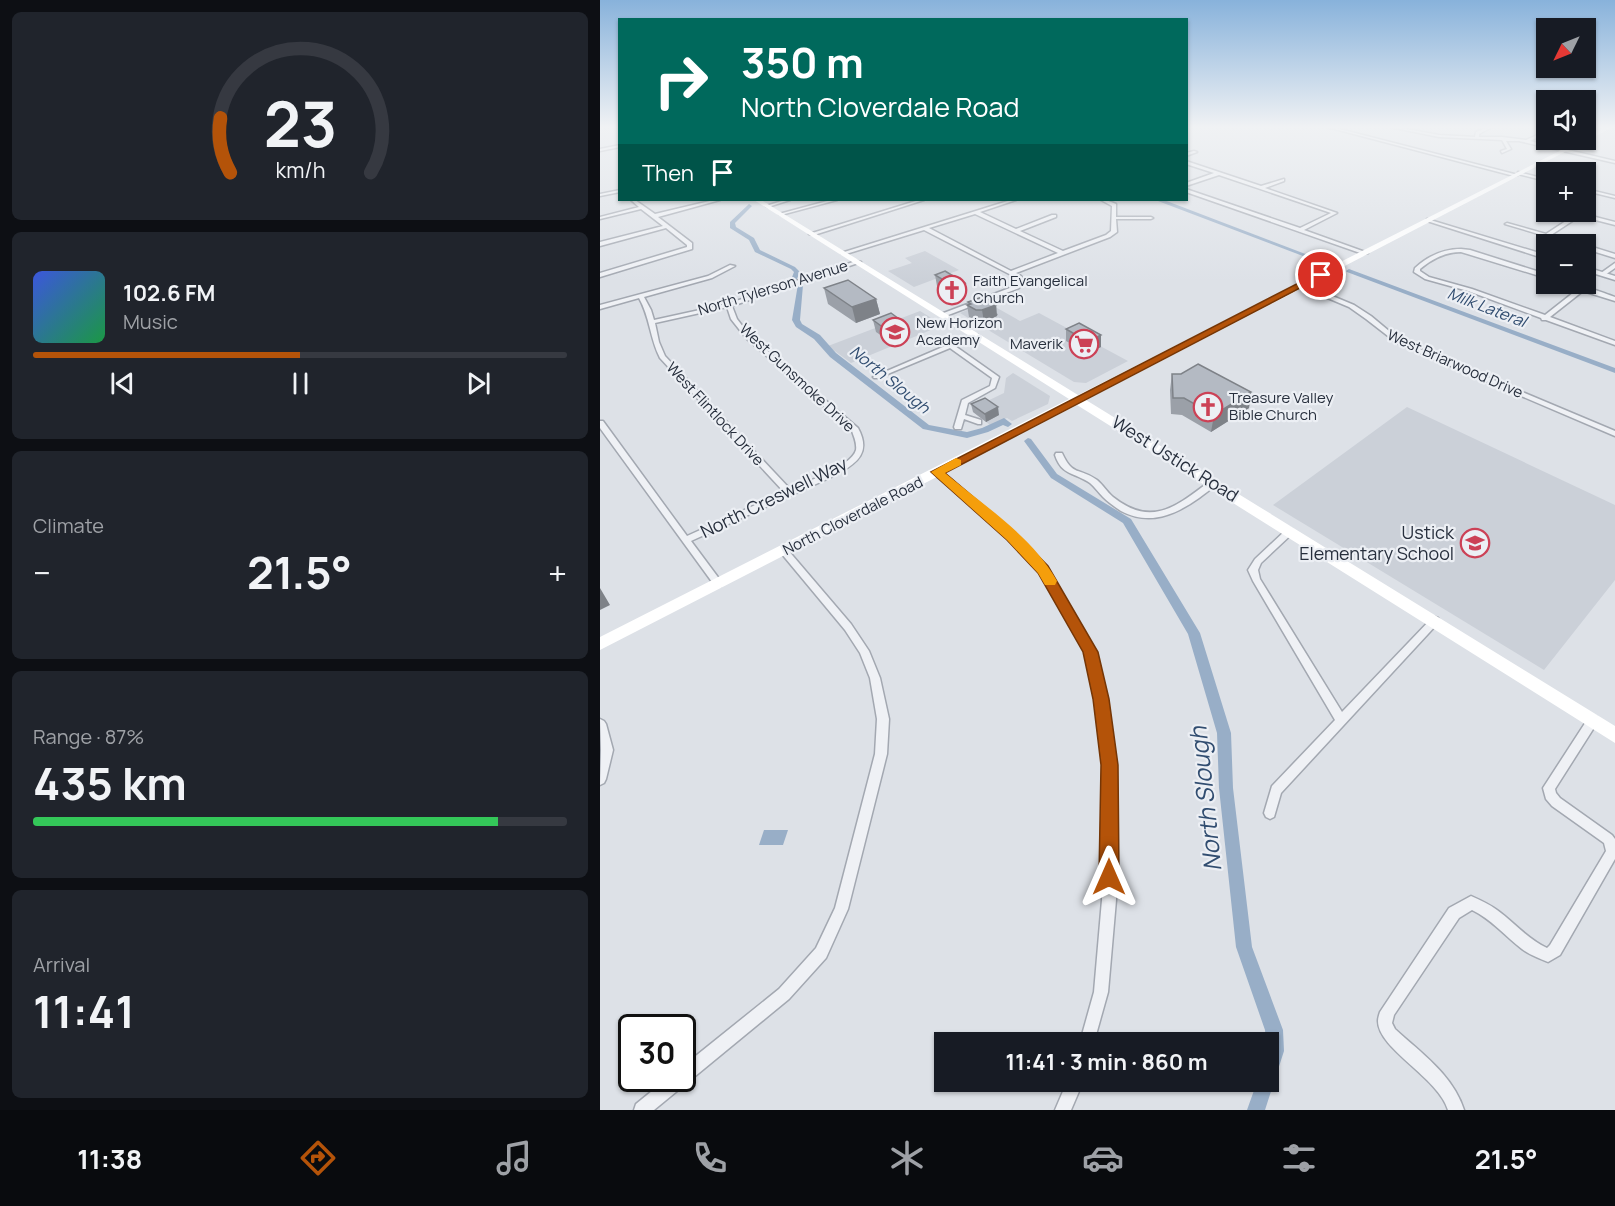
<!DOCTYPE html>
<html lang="en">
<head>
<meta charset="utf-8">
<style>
	body { margin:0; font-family:Manrope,sans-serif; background:#20242c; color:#f1f3f6; height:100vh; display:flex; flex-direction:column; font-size:22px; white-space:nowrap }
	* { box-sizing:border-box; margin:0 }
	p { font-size:20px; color:#9ea1a6 }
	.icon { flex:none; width:33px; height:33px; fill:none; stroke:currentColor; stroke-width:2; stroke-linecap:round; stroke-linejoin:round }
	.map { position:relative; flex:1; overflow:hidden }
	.drawer { display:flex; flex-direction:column; gap:12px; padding:12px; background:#0d0f14; width:600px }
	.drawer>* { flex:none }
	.guide { position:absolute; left:18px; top:18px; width:570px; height:183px; border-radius:0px; box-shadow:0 2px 4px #0004; background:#00695c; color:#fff; overflow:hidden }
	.needle { width:39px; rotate:227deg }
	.buttons { position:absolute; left:936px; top:18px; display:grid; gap:12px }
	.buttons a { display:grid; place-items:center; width:60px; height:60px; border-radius:0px; background:#171b24; box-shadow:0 2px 4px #0004; font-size:30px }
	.speed { position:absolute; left:18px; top:1014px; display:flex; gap:12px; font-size:30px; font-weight:700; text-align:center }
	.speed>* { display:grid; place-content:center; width:78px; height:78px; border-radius:50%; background:#171b24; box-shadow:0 2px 4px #0004; line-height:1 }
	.speed .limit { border:3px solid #111; border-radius:9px; background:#fff; color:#111 }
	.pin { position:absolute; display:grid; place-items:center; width:51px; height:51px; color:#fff; margin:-26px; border:3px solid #fff; border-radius:50%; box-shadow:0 2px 6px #0007 }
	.me { position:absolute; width:66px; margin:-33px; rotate:0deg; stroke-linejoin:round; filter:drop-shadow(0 0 4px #0008) }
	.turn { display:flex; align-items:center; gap:21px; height:126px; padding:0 24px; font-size:27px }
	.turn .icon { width:78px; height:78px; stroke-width:2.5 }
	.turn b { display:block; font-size:42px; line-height:51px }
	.then { display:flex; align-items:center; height:57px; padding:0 24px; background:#0003; gap:12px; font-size:22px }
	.big { font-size:45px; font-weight:700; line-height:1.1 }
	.drawer .card { flex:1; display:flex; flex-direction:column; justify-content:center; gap:9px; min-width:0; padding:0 21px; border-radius:9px; background:#20242c }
	.drawer .dial { align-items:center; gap:0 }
	.dial svg { height:156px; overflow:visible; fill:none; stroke:#363941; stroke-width:7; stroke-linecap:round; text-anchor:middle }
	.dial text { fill:#f1f3f6; stroke:none }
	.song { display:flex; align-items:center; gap:18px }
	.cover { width:72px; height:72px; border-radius:9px; background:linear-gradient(135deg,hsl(230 70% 55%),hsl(140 70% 35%)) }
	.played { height:6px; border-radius:3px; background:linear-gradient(90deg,#b45309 50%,#363941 50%) }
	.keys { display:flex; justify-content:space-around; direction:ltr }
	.heat { display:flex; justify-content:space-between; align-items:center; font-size:33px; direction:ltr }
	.charge { height:9px; border-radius:4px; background:linear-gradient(90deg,#34c759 87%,#363941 0) }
	.trip { position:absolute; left:334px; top:1032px; width:345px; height:60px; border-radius:0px; background:#171b24; box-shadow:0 2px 4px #0004; font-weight:700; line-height:60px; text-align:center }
	.dock { display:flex; height:96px; justify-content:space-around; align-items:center; background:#090b0e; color:#9ea1a6 }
	.dock .icon { width:42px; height:42px }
	.dock .current { color:#b45309 }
	.dock b { font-size:27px; color:#f1f3f6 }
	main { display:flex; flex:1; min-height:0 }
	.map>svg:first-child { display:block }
	.built { fill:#cbd0d8 }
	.water { fill:#98aec7 }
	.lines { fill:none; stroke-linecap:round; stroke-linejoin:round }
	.canal { fill:#98aec7; fill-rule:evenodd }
	.minor-casing { stroke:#a3a8b1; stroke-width:3 }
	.tertiary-casing { stroke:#a3a8b1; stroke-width:3 }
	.minor { fill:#eff1f5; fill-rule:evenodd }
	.tertiary { fill:#eff1f5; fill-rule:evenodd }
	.secondary { fill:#fff; fill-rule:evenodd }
	.wall { fill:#9ba0a8 }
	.shaded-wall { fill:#7e8288 }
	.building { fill:#b4bac3; stroke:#7e8288; stroke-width:1.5 }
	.route { fill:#b45309; stroke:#753606; stroke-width:1.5 }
	.slow { fill:#f59e0b }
	.labels { text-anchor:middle; stroke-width:4.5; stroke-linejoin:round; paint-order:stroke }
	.far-poi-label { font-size:15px; fill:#272f3d; stroke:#eceff4; text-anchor:start }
	.far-street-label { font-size:15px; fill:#272f3d; stroke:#eceff4 }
	.far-water-label { font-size:16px; font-style:italic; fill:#314d70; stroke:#eceff4 }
	.street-label { font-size:18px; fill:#272f3d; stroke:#eceff4 }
	.poi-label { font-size:18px; fill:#272f3d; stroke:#eceff4; text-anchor:end }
	.near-water-label { font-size:24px; font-style:italic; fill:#314d70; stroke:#eceff4 }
</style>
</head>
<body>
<main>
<section class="drawer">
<div class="card dial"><svg viewBox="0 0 100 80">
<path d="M14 69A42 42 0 1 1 86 69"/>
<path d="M14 69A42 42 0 0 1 9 41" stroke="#b45309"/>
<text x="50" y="56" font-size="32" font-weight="700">23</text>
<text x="50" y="72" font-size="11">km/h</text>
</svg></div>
<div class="card">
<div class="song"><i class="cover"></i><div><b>102.6 FM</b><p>Music</p></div></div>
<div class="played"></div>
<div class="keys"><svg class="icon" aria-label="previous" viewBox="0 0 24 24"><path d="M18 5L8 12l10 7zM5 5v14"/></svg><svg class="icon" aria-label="pause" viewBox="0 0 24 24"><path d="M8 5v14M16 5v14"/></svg><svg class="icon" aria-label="next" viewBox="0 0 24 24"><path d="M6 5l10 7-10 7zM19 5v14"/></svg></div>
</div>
<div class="card"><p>Climate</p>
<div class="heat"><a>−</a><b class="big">21.5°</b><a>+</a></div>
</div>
<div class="card"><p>Range · 87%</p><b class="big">435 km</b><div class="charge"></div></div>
<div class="card"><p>Arrival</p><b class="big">11:41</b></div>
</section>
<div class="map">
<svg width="1015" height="1110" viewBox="0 0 1015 1110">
	<rect width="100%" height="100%" fill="#dde1e7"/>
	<!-- built -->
	<path class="built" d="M325,251l34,19 -45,17 -26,-16 24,-8 -7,-5z
		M384,303l6,1 30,17 19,-8 89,48 -42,22 -12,-1 -114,-69z
		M320,311l23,14 -92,38 -23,-17z
		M413,373l37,23 -2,8 -36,17 -5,-3 -17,7 -17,-13 6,-7 25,-12 2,-15z
		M807,407l208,98v75l-71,90 -271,-165z"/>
	<!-- water -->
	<path class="water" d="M164,830h24l-5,15h-24z"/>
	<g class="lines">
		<!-- canal -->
		<path class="canal" d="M558,200h6l165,63 -5,1 -166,-63z
			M149,204l3,2 -17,17 1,4 18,11 6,12 35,17 5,5 -4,9 -5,-1 3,-8 -3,-3 -36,-17 -6,-12 -19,-12v-6z
			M749,269l266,99v5l-268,-101 -1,-1z
			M198,284l5,1 -3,35 2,4 18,11 16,18 93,72 38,7 15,-4 22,-10 8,6 -4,3 -5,-2 -15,7 -21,6 -44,-9 -93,-72 -16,-18 -18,-12 -4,-7z
			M428,438l3,1 26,35 74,45 69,114 31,100 2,55 19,159 31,83 1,21 -19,59h-18l10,-28h12v-40h-3l-1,-12 -29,-83 -17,-159 -2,-55 -29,-99 -65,-111 -72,-45 -27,-37z"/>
		<!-- minor casing -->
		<g class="minor-casing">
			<path id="minor" d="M727,127h5l186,48 -4,1z
				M790,127h5l44,8 36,2 1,-5 12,-5h4l-13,7v3h23l24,3 20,-9v2l-16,8 85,20v2l-96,-22h-13l5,8 -9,4 -1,-2 6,-2 -5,-9 -63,-3z
				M20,145v2l-20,4v-2z
				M594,151l3,1 -11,4v-3z
				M586,161l75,25 23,-7v2l-19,7 72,25 -33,17 64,23 -5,1 -177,-62v-3l114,39 31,-15 -112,-38 -33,11v-3l28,-10 -28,-9z
				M918,172l28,7v2l-28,-7z
				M986,189l29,7v2l-29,-7z
				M20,190v2l-20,4v-2z
				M31,200h4l20,14 59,-14h6l-62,17 34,26v6l-92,28v-4l87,-26v-2l-21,-17 -66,18v-4l63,-16 -22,-17 -41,10v-2l39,-10z
				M185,200h5l-22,7 -2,-1z
				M231,200h6l-56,15 -2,-1z
				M319,200h5l-110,35 -5,-1z
				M411,200h5l-36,12 36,17 36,-14h4v2l-36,14 43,20 43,-16 5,-4 1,-25 -11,-6h5l10,4v13h35l2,1 -2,1h-35l1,13 -7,5 -94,36 5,3 3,5 -5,7 -76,29 -3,-2 1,-1 74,-28 3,-5 -1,-3 -93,-48 -78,24 -5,-1zM375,214l83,39 -47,18 -82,-43z
				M944,201h2v3l-4,-2z
				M968,212l12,1 35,9v3l-35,-9 -29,19 28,9h-7l-67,-20 2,-1 39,11 29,-19z
				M986,245l29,9v4l-29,-9z
				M861,249l9,1 76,24v4l-85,-26c-16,0 -29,7 -41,17v2l9,6 43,12 73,26 33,-26 -11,-4v-1c16,0 33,8 48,13v4l-32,-10 -33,26 65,24v4l-69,-25h-4l-1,-2 -73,-27 -43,-12 -11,-7 1,-4c13,-12 28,-19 46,-19z
				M256,261l5,1 -129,44 5,13 13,17 108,92c13,24 0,34 -20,46l-147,67 32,43 -2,2h-6l-115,-158v-7h3l84,115 97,-44 -124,-134c-10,-19 -10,-41 -21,-60l-39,11v-4l108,-29 22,-11 5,1 -23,12 -68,19 7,13 3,10 73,-16zM127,307l4,12 15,19 106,93c2,6 5,12 4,19 -5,17 -50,32 -66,39l-125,-133 -6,-14 -4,-19z
				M1015,263v5l-10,7h-4v-2z
				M701,283l53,22 17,11 30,25 214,90v5l-218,-93 -31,-24 -17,-12 -50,-21 -1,-1z
				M373,334l5,1 -23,11 44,31 -4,11 -27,15 -3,12 16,5v4h-3l-14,-5 -3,10h-6l-1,-2 8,-27 28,-14 2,-8 -42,-30 -72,30h-4l-1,-1z
				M456,453h6c11,24 17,14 35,27 6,5 10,12 16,17 39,31 64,9 97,-16l3,-1 4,3c-5,6 -12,10 -18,15 -24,17 -49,28 -78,13 -6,-4 -13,-9 -18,-14 -5,-5 -8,-10 -13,-14 -16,-11 -28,-7 -35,-28z
				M337,469l3,1 75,65 31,32 50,85 10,47 10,66v135l-8,92 -14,50h-14l14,-50 8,-92 2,-135 -8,-66 -10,-47 -46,-81 -31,-32 -75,-65 -1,-2 1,-2z
				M690,528l4,3 -1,2 -32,30 -3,7 2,9 82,133 90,-94 3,-1 3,1 2,3 -159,172 -7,24 -4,2 -4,-2 -2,-4 8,-27 63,-66 -82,-139 -5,-11 7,-11 32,-30z
				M184,548l3,1 64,75 18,27 11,27 9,41 -2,35 -39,155 -22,49 -37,41 -135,111h-20l2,-6 32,-26h14v-11l97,-78 37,-41 19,-40 40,-154 2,-35 -7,-41 -10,-25 -15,-23 -64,-77 -1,-2z
				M993,715l4,2 2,3 -2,3 -42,66 1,4 4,5 52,37 3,4v20l-55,96 -12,7c-9,-4 -18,-7 -26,-13 -17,-13 -31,-30 -50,-39l-13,8 -65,97 -2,8 3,6c26,24 58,46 69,81h-16c-9,-32 -70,-61 -70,-89 0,-3 1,-6 2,-9l69,-104 22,-12c9,4 18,8 26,14 17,12 30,29 50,38l3,-3 56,-94 -2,-8 -52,-37 -6,-7 -3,-11 46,-71z
				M0,719l4,2 2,3 7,26 -7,29 -2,4 -4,2 1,-35z
				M467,1082h16l-12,28h-16z"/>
		</g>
		<!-- tertiary casing -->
		<g class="tertiary-casing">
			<path id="tertiary" d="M827,219l119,36v4l-119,-38z
				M986,267l29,9v4l-29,-9z"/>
		</g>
		<!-- minor -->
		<use href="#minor" class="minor"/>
		<!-- tertiary -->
		<use href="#tertiary" class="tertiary"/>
		<!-- secondary -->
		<path class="secondary" d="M1007,127h6l-527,273 529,326v17l-538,-338 -477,245v-13l469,-238 -315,-199h7l317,195 503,-255h5v-3z"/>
	</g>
	<!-- wall -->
	<path class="wall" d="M335,275l30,8 1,11 -10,4 -19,-12z
		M224,288l52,11 4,15 -24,9 -28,-19z
		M368,302l30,12 -1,2 -13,6h-6l-9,-5 -2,-12h1z
		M273,320l33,4 3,11 -18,7 -15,-10z
		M466,329l35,6v12l-13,6 -22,-12z
		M572,374l79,18 -2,16 -38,24 -29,-17 -11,-1 -1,-24z
		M371,404l28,11 -13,7 -13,-10z"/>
	<!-- shaded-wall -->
	<path class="shaded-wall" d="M365,283l1,11 -10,4 -1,-11z
		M276,299l4,15 -24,9 -4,-16z
		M396,302l1,14 -13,6 -2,-12z
		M306,324l3,11 -18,7 -3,-11z
		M501,335v12l-13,6v-11z
		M651,392l-2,16 -38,24 3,-17z
		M398,407l1,8 -13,7 -1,-8z
		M0,588l10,17 -10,5z"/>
	<!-- building -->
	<path class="building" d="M345,271l20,12 -10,4 -20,-12z
		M248,280l28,19 -24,8 -28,-19z
		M382,297l14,5 -2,1 2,2 -14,5h-6l-9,-5 4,-1 -3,-2z
		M291,313l15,11 -18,7 -15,-11z
		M479,323l22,12 -13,7 -22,-13z
		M598,364l53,28 -37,23 -30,-17h-11l-1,-24h9z
		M385,398l13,9 -13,7 -14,-10z"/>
	<!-- sky -->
	<linearGradient id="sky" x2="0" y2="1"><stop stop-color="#88b2db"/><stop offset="0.45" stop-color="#f0f2f4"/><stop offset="1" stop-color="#f0f2f4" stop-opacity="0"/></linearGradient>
	<rect width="1015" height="282" fill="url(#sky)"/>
	<!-- route -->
	<path class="route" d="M718,273l7,2 -380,198 71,60 32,33 50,86 11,47 9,66 1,112 -3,7 -7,3 -7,-3 -3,-7 2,-112 -8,-66 -10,-47 -45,-79 -31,-33 -76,-68z"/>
	<!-- slow -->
	<path class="slow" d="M356,458l5,2v5l-16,8c38,32 88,64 112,108l-2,4h-10l-7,-12 -31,-33 -76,-68z"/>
	<!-- icons -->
	<defs>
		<g id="church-ring" transform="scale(1.5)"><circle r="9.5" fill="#eceff4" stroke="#cc4156" stroke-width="1.5"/><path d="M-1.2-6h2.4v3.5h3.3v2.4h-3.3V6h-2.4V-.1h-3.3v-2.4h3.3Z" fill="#cc4156"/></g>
		<g id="school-ring" transform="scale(1.5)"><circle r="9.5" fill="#eceff4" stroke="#cc4156" stroke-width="1.5"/><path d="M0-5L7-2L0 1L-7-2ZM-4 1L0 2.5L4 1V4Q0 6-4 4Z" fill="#cc4156"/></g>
		<g id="supermarket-ring" transform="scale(1.5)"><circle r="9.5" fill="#eceff4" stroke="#cc4156" stroke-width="1.5"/><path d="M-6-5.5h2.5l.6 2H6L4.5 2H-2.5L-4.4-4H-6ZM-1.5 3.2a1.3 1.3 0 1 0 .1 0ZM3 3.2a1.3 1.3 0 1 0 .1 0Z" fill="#cc4156"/></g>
	</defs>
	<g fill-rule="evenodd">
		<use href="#church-ring" x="352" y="290"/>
		<use href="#school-ring" x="295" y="332"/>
		<use href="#supermarket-ring" x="484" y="344"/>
		<use href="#church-ring" x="608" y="407"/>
		<use href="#school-ring" x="875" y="543"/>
	</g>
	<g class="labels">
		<!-- far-poi labels -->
		<g class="far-poi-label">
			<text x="373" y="286">Faith Evangelical<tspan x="373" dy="17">Church</tspan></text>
			<text x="316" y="328">New Horizon<tspan x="316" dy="17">Academy</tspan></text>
			<text x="463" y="349" text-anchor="end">Maverik</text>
			<text x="629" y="403">Treasure Valley<tspan x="629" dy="17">Bible Church</tspan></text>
		</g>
		<!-- far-street labels -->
		<g class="far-street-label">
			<text transform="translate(173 288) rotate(-17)" y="5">North Tylerson Avenue</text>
			<text transform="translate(855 364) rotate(24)" y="5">West Briarwood Drive</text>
			<text transform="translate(197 378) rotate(43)" y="5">West Gunsmoke Drive</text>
			<text transform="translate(115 414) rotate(47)" y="5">West Flintlock Drive</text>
			<text transform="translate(253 516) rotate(-27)" y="5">North Cloverdale Road</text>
		</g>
		<!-- far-water labels -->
		<g class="far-water-label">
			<text transform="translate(887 307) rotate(21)" y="6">Milk Lateral</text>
			<text transform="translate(290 379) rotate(39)" y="6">North Slough</text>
		</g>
		<!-- street labels -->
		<g class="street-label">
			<text transform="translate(575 459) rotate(32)" y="6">West Ustick Road</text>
			<text transform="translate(174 498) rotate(-26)" y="6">North Creswell Way</text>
		</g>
		<!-- poi labels -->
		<g class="poi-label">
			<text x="854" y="539">Ustick<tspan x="854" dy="21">Elementary School</tspan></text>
		</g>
		<!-- near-water labels -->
		<g class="near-water-label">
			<text transform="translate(606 799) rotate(-96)" y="8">North Slough</text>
		</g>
	</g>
</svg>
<div class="buttons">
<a><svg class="needle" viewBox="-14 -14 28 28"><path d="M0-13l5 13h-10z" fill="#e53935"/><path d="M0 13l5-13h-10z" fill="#9ea1a6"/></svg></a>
<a><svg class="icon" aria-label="sound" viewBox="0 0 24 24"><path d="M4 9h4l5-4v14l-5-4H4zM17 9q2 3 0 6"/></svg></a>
<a>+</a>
<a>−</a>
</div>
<div class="speed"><div class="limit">30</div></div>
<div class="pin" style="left:721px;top:275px;background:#d93025"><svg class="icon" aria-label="arrive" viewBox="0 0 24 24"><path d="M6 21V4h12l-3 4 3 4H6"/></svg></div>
<svg class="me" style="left:509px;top:877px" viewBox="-20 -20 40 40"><path d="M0-17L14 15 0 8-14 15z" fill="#b45309" stroke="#fff" stroke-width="4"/></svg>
<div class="trip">11:41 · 3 min · 860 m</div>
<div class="guide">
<div class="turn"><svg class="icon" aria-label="right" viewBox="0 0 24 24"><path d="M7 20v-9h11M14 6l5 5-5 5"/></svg><div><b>350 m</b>North Cloverdale Road</div></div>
<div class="then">Then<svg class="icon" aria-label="arrive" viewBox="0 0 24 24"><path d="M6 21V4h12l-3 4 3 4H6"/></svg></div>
</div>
</div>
</main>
<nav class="dock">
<b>11:38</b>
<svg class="icon current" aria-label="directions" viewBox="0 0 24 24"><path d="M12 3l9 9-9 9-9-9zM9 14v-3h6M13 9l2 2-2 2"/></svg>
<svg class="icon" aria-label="music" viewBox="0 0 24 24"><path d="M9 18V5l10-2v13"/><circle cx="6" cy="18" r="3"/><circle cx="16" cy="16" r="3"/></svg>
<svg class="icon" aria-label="phone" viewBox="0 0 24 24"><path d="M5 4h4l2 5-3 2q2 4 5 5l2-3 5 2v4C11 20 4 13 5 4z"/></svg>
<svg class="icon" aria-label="climate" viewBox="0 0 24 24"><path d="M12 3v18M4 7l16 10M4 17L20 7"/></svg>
<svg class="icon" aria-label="car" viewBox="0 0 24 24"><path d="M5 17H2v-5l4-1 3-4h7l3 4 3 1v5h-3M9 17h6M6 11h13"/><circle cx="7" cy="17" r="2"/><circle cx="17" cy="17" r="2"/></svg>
<svg class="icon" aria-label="filters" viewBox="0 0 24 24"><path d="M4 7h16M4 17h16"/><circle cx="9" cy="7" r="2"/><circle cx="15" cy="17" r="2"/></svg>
<b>21.5°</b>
</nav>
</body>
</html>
